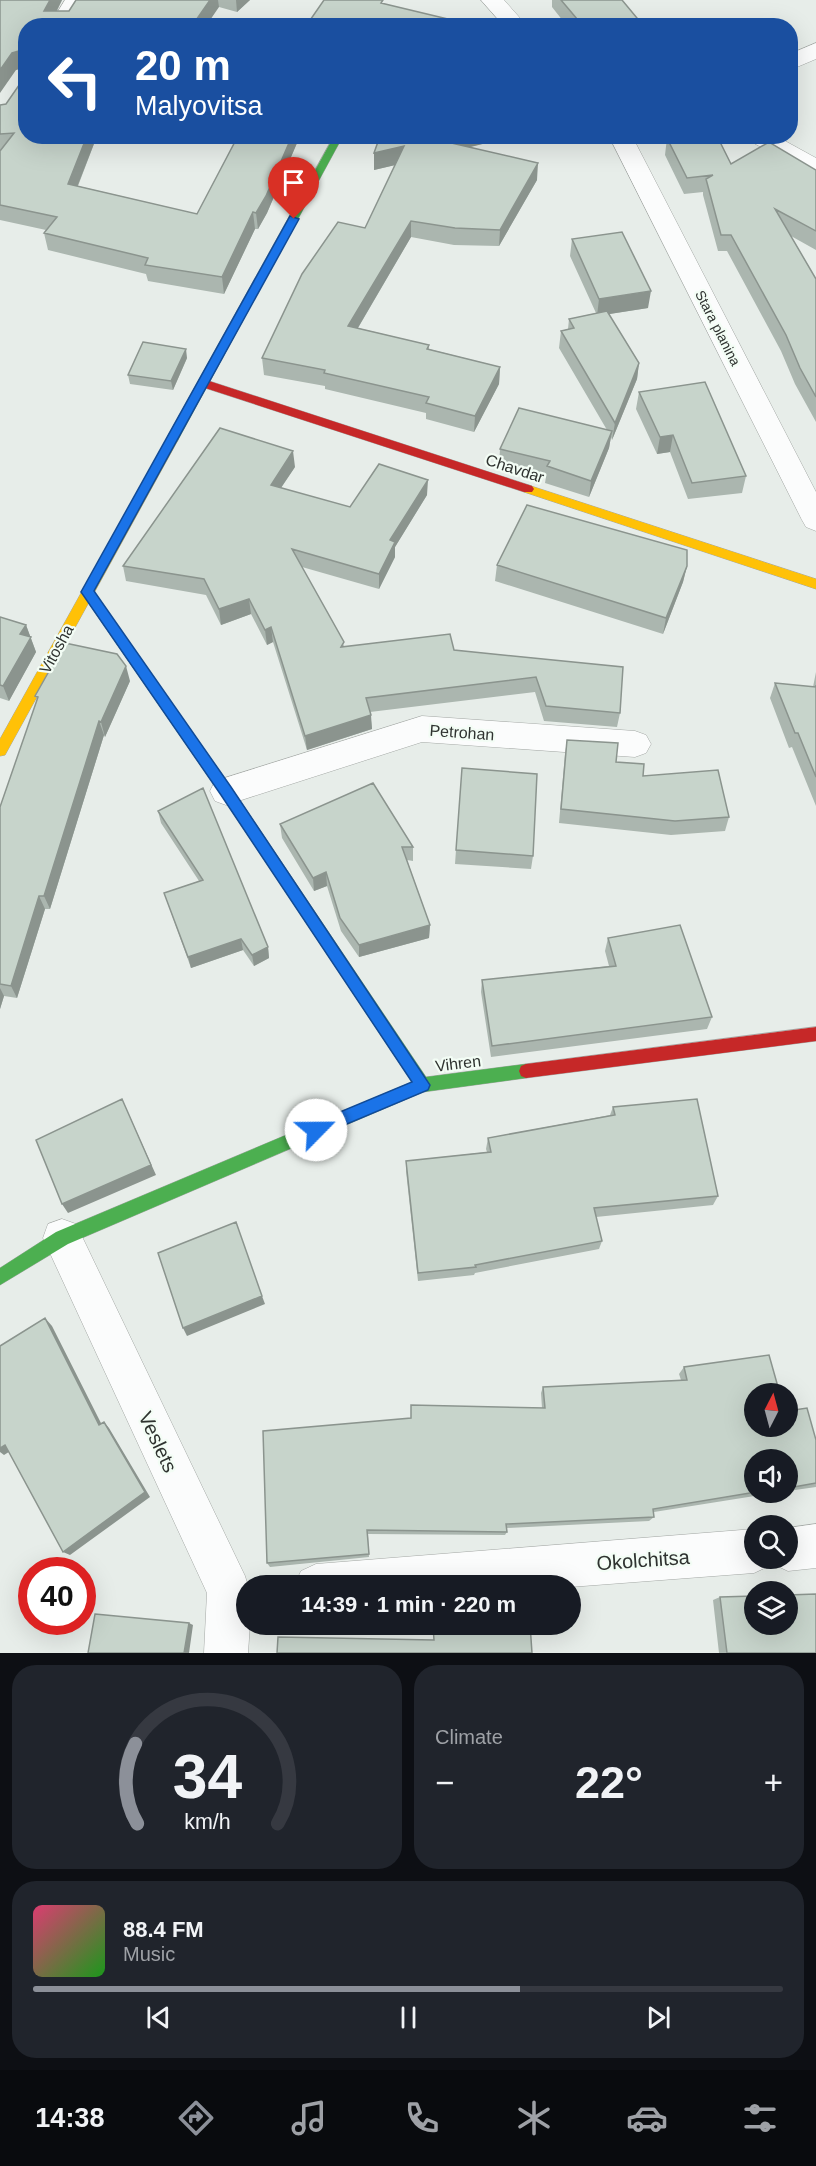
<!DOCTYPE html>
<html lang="en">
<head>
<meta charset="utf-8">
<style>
	body { margin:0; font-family:Arial,sans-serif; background:#20242c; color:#f1f3f6; height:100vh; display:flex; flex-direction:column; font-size:22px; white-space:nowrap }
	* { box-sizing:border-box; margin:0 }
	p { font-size:20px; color:#9ea1a6 }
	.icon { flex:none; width:33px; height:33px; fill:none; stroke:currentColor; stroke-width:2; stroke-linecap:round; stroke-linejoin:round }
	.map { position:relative; height:1653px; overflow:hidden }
	.sheet { display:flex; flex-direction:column; gap:12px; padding:12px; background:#0d0f14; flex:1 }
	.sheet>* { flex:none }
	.top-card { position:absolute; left:18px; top:18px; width:780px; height:126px; border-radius:24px; box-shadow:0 6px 24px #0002; background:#1a4fa0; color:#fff; overflow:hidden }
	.needle { width:39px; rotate:6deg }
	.tools { position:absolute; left:744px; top:1383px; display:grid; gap:12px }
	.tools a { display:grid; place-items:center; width:54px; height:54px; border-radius:50%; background:#171b24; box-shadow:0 6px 24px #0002; font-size:30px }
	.speed { position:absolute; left:18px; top:1557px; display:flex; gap:12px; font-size:30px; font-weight:700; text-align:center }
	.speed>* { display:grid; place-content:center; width:78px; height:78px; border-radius:50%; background:#171b24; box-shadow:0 6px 24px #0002; line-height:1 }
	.speed .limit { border:9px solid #d22; background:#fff; color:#111 }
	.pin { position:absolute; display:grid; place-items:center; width:51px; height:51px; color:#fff; margin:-62px -26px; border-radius:50% 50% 50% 0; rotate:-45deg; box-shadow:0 0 6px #0007 }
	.pin .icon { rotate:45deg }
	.me { position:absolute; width:66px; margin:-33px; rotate:67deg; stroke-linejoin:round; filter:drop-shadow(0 0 4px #0008) }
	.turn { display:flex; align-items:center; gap:21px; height:126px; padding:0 18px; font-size:27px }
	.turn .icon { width:78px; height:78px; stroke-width:2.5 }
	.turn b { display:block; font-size:42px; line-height:51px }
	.big { font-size:45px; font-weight:700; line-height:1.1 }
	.sheet .tile { flex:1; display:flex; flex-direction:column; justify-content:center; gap:9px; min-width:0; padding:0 21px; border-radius:24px; background:#20242c }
	.sheet .dial { align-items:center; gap:0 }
	.dial svg { height:156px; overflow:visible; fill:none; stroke:#363941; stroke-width:7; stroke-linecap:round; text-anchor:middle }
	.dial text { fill:#f1f3f6; stroke:none }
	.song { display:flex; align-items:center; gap:18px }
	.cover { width:72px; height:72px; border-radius:9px; background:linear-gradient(135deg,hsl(340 70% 55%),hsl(120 70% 35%)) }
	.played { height:6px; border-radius:3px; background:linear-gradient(90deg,#8c9099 65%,#363941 65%) }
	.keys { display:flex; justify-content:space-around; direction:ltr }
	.heat { display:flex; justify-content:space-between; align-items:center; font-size:33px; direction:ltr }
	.sheet .tiles { flex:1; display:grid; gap:12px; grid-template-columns:1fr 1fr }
	.tile:last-child { grid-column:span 2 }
	.trip { position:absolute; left:236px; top:1575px; width:345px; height:60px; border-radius:30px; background:#171b24; box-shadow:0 6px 24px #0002; font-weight:700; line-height:60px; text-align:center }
	.tabs { display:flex; height:96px; justify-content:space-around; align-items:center; background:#090b0e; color:#9ea1a6 }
	.tabs .icon { width:42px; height:42px }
	.tabs .on { color:#8c9099 }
	.tabs b { font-size:27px; color:#f1f3f6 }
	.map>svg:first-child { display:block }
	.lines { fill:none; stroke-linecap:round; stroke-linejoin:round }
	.street-casing { stroke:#a4a8a5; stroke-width:1 }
	.fast-casing { stroke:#a4a8a5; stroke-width:1 }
	.slow-casing { stroke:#a4a8a5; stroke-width:1 }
	.jam-casing { stroke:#a4a8a5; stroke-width:1 }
	.street { fill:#fbfcfc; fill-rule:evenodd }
	.fast { fill:#4caf50; fill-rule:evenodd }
	.slow { fill:#ffc107; fill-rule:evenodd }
	.jam { fill:#c62828; fill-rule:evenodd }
	.wall { fill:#abb6af }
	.shaded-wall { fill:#8b948e }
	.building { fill:#c7d4cb; stroke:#8b948e; stroke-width:1.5 }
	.route { fill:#1a73e8; stroke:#114b97; stroke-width:1.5 }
	.labels { text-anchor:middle; stroke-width:4.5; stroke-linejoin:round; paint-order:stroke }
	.far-street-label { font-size:14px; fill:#2f3330; stroke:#f3fdf5 }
	.street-label { font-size:16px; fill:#2f3330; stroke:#f3fdf5 }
	.near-street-label { font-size:20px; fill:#2f3330; stroke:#f3fdf5 }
</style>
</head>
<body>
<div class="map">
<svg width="816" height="1653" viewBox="0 0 816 1653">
	<rect width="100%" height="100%" fill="#e7ede9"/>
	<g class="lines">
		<!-- street casing -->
		<g class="street-casing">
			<path id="street" d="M65,0h22l-17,26h-21z
				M481,0h23l23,26h-23z
				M816,43v16l-26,11v-16z
				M609,136h23l184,356v39l-10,-4 -4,-7z
				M747,136h29l40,22v17l-8,-2 -58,-32z
				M422,716l213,15 11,4 5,9 -5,9 -11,4 -213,-15 -196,63 -11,-4 -5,-10 5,-10z
				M62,1219l14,5 169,352 3,10h-2v38h4l-2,29h-44l3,-60 -164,-355 5,-14z
				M816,1524v44l-28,3 -15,-7 -2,-3 -2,5 -15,7 -184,14v-1h-276l7,-15 15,-7 438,-35v29h34v-30z"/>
		</g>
		<!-- fast casing -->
		<g class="fast-casing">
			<path id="fast" d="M334,136h9l-165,304 -2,3h-8l-2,-3z
				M87,587l4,2 140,198 195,290 100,-13 5,2 2,5 -2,5 -5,2 -103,14 -355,152 -68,41v-17l56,-36 356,-150 -191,-287 -138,-200 -2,-3z"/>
		</g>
		<!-- slow casing -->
		<g class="slow-casing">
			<path id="slow" d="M172,436l6,4 -173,315 -5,1v-17l166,-299z
				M528,485l288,94v10l-292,-97 -2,-3 2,-3z"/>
		</g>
		<!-- jam casing -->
		<g class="jam-casing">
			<path id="jam" d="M203,379l329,107 2,3 -2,3h-8l-325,-106 -1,-3z
				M816,1027v14l-290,37 -5,-2 -2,-5 2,-5 5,-2z"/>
		</g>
		<!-- street -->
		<use href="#street" class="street"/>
		<!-- fast -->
		<use href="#fast" class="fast"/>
		<!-- slow -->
		<use href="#slow" class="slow"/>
		<!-- jam -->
		<use href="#jam" class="jam"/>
	</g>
	<!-- wall -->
	<path class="wall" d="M0,0h62l-5,11h12l7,-11h174l-13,12 -18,-5 -193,19 71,110 -19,50 119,28 41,-78h62l-33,77 -9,16h-3l-31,65 -76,-13 -2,-7 -98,-24 -4,-17 2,-3 -46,-10v-115l6,-1 18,-26v-11l-8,3z
		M552,0h70l14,26h-69l-15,-19z
		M380,136h135l-46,11 68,33 -38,66 -45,-1 -43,-8 -53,91 71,17v4l71,18 -1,17 -25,48 -48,-13v-6l-101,-24v-3l-61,-11 -2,-17 103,-130 30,-63 -21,5v-17z
		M667,138l64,26 85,6v80l-25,-14 25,43v143l-21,-38 -14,-33 -54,-100h-9l-15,-56v-3l-19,2 -19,-39z
		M572,239l76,69 -39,6 30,49 -2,16 -25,61 -1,-3 -2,11 -20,49 -44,-14 1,-6 -47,-12 1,-16 107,-19 -48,-82 2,-17 7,-2 1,-10 27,-6 -26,-57z
		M187,358l-14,32 -43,-6 -2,-9z
		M639,392l107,84 -4,17 -54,6 -18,-47 -13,2 -21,-45z
		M295,467l-14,21 69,19 77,-12 -32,52v10l-16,32 -77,-22 42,79 110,4 169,17 -3,46 -3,14 -73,-6 -9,-29 -165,20 2,17 -65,21 -34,-108 -6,3 -16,-31 -30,11 -15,-30 -80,-14 -3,-15z
		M497,565l190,1 -4,16 -20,52 -168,-53z
		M0,617l26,8 10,27 -27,49 -9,-3z
		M816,672v134l-24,-59 -3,1 -19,-50 5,-15 38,4z
		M130,681l-25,56 -1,-2 -54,174h-5l-28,89 -13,-2 -4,13v-202l37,-107 -2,-4z
		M567,740l49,22 27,14 86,41 -4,14 -54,4 -112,-12 6,-69z
		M158,811l110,136 1,11 -15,8 -11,-16 -52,18 -27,-75 35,-12 -38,-58z
		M280,824l133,23v14l-6,-1 23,65 -1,13 -70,19 -18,-26 -14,-45 -13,5 -32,-53z
		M456,850l77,6 -2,13 -76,-5z
		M608,938l104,79 -5,12 -216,28 -10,-65 1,-12 127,-14 -4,-15z
		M613,1107l105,89 -5,9 -117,12 6,24 -3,8 -124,24 -1,2 -56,6 -12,-110v-10l81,-9 -1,-3 2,-11 122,-23z
		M684,1367l70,27 62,46v47l-28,4v-31l-34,32h25l-125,20v5l-5,4 -142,7v4l-2,3 -137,-1 1,23 -99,10 -3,-4 275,-155 -1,-15 2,-6 138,-7 -2,-6z
		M720,1597l96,56h-97l-6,-53z"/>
	<!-- shaded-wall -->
	<path class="shaded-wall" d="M50,0h12l-13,26 -5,-15z
		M210,0h8l1,7 -13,19h-14z
		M236,0h14l-13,12z
		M637,18l-1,8h-33z
		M22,50l3,17 -9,3 -16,23v-23l12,-17z
		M87,136h10l-25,64 -4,-16z
		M292,136h8l-33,77 -9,16 -2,-16z
		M445,136h70l-81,20v-17z
		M404,146v17l-30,7v-17z
		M538,163l-1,17 -38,66 1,-16z
		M253,212l2,17 -31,65 -2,-17z
		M411,221v16l-62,106 -1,-17z
		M651,291l-3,17 -51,8 2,-17z
		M186,349l1,9 -14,32 -2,-9z
		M639,363l-2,16 -25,61 3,-17z
		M500,367l-1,17 -25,48 1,-16z
		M612,431l-3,17 -20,49 2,-16z
		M673,435l-3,17 -13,2 3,-17z
		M293,451l2,16 -23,34 -1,-16z
		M428,480l-1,15 -32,52v10l-16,32v-15l11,-34z
		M687,566l-4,16 -20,52 3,-16z
		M249,599l2,15 -30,11 -2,-16z
		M26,625l10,27 -27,49 -6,-15 17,-52z
		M271,627l2,15 -6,3 -2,-15z
		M126,666l4,15 -25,56 -4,-15z
		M371,715l1,14 -65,21 -2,-14z
		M99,721l5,14 -54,174 -6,-13z
		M326,872l1,14 -13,5 -1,-13z
		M39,896l6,13 -28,89 -6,-12z
		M430,925l-1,13 -70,19v-12z
		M241,939l2,11 -52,18 -3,-11z
		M268,947l1,11 -15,8 -2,-11z
		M0,988l4,8 -4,13z
		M122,1099l34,76 -88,38 -6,-9z
		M262,1296l3,8 -78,32 -4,-8z
		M45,1318l7,8 53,105 -6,-6z
		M104,1422l5,6 41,69 -80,58 -7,-3z
		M5,1445l7,5 -8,5 -4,-3v-4z
		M189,1623l4,2 -4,28h-5z"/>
	<!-- building -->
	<path class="building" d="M0,0h50l-6,11h25l7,-11h134l-18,26h-166v110h61l-19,48 129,30 41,-78h54l-26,60 -10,17 -3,-1 -31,65 -77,-12 3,-7 -104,-25 13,-16 -57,-12v-54l14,-18 -14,1v-29l6,-1 18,-26v-26l-2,-2 -10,3 -12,17z
		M324,0h59l-2,3 96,23h-171z
		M561,0h61l15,18 -34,8h-20z
		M380,136h65l-11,3 104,24 -38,67 -45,-2 -44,-7 -63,105 81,19 -2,4 73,18 -25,49 -49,-13 3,-6 -105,-24 1,-3 -63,-12 40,-84 36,-52 27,6 39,-82 -30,7z
		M683,136h34l14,28 38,-22 47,28v61l-41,-22 41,70v118l-16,-29 -14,-33 -55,-100h-10l-15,-56 7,-4 -26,3 -20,-40z
		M622,232l29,59 -52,8 -27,-60z
		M607,311l32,52 -24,60 -54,-92 13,-3 -5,-9z
		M143,342l43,7 -15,32 -43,-6z
		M705,382l41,94 -54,7 -19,-48 -13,2 -21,-45z
		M519,408l93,23 -21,50 -44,-15 3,-5 -50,-12z
		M220,428l73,23 -22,34 79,22 29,-43 49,16 -38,60 5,2 -16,32 -87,-25 52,93 -3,5 109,-13 4,16 169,17 -3,46 -74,-7 -10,-29 -170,21 5,17 -66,21 -34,-109 -6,3 -16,-31 -30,10 -15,-30 -81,-13z
		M527,505l160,45v16l-21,52 -169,-53z
		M0,617l26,8 -6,9 11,3 -28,49 -3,-1z
		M65,643l52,11 9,12 -25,56 -2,-1 -55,175h-5l-28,90 -11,-2v-177l38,-110 -3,-1z
		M775,683l41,4v-2v92l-18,-44h-3z
		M567,740l51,3 -2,19 28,2 -1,12 75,-6 11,47 -54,4 -114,-12z
		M462,768l75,6 -4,82 -77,-6z
		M373,783l40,64h-11l28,78 -71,20 -19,-27 -14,-46 -13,6 -33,-54z
		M203,788l65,159 -16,8 -11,-16 -53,18 -24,-64 39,-13 -45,-69z
		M680,925l32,92 -220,29 -10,-66 134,-14 -8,-28z
		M122,1099l29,66 -89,39 -26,-64z
		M697,1099l21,97 -124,12 8,33 -127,24 1,2 -58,6 -12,-112 85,-9 -3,-14 127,-23 -2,-8z
		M236,1222l26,74 -79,32 -25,-75z
		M45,1318l54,107 5,-3 41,70 -82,60 -58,-107 -5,3v-102z
		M769,1355l11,39h-26v32h34v-15l19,-3 9,32v43l-28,5v-28h-34v32h2l-103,17 1,8 -148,7 1,8 -140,-2 2,24 -102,9 -4,-132 148,-13v-13l134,3 -2,-21 144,-7 -3,-13z
		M816,1594v59h-89l-7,-56 34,-1v28h34v-29z
		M95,1614l94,9 -5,30h-96z
		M476,1624h54l2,29h-255l1,-16 156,3 -1,-14z"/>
	<!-- route -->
	<path class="route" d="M290,216l9,3 -205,372 137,196 199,298 -2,5 -112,47 -5,-2 -2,-5 2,-6 101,-42 -191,-287 -140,-203z"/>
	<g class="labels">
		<!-- far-street labels -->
		<g class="far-street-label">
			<text transform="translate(718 328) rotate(63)" y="5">Stara planina</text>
		</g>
		<!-- street labels -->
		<g class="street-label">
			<text transform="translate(515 468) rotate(18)" y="6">Chavdar</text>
			<text transform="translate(56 649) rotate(-61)" y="6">Vitosha</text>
			<text transform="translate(462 732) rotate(4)" y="6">Petrohan</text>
			<text transform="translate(458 1063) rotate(-7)" y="6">Vihren</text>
		</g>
		<!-- near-street labels -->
		<g class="near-street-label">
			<text transform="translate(158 1442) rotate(65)" y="7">Veslets</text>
			<text transform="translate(643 1560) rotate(-4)" y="7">Okolchitsa</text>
		</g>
	</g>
</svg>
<div class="tools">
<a><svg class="needle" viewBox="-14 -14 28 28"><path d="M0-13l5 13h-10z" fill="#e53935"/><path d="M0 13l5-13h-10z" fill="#9ea1a6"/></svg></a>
<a><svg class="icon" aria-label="sound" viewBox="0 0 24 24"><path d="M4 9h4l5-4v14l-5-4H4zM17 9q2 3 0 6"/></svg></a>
<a><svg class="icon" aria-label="search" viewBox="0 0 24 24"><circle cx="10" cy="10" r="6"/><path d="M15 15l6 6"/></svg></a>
<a><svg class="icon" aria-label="layers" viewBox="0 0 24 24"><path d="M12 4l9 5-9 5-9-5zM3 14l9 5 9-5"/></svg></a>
</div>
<div class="speed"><div class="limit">40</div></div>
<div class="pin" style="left:294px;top:219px;background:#d93025"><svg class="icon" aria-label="arrive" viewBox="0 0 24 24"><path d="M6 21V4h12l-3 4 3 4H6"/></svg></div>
<svg class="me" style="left:316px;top:1130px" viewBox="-20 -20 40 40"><circle r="19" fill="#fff"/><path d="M0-13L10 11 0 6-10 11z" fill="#1a73e8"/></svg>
<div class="trip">14:39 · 1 min · 220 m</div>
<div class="top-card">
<div class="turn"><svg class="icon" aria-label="left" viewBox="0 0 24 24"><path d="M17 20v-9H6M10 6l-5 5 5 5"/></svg><div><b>20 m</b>Malyovitsa</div></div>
</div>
</div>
<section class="sheet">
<div class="tiles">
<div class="tile dial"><svg viewBox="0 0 100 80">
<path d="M14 69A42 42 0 1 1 86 69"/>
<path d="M14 69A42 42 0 0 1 13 28" stroke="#8c9099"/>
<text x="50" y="56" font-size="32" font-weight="700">34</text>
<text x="50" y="72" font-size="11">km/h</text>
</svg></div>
<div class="tile"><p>Climate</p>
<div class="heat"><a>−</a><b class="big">22°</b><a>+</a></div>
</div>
<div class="tile">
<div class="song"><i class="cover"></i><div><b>88.4 FM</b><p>Music</p></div></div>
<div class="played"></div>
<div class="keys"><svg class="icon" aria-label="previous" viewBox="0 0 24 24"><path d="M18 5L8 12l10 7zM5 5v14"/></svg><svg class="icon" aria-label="pause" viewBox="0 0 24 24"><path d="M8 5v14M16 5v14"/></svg><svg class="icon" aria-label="next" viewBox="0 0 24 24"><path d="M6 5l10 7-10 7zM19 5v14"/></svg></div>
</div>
</div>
</section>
<nav class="tabs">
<b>14:38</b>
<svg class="icon on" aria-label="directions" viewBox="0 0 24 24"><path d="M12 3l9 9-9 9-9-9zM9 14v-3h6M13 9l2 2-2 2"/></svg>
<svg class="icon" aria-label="music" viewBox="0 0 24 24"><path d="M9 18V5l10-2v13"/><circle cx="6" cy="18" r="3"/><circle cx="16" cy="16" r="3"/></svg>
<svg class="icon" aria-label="phone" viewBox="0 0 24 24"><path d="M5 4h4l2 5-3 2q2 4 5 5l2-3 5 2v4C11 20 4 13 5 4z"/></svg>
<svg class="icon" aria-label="climate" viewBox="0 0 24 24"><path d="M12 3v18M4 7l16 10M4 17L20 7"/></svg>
<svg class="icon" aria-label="car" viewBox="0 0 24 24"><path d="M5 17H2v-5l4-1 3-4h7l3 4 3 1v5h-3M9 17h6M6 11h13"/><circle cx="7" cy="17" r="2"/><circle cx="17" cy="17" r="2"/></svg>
<svg class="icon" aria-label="filters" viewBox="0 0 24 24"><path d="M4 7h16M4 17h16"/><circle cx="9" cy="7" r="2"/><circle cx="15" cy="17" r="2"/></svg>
</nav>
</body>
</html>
